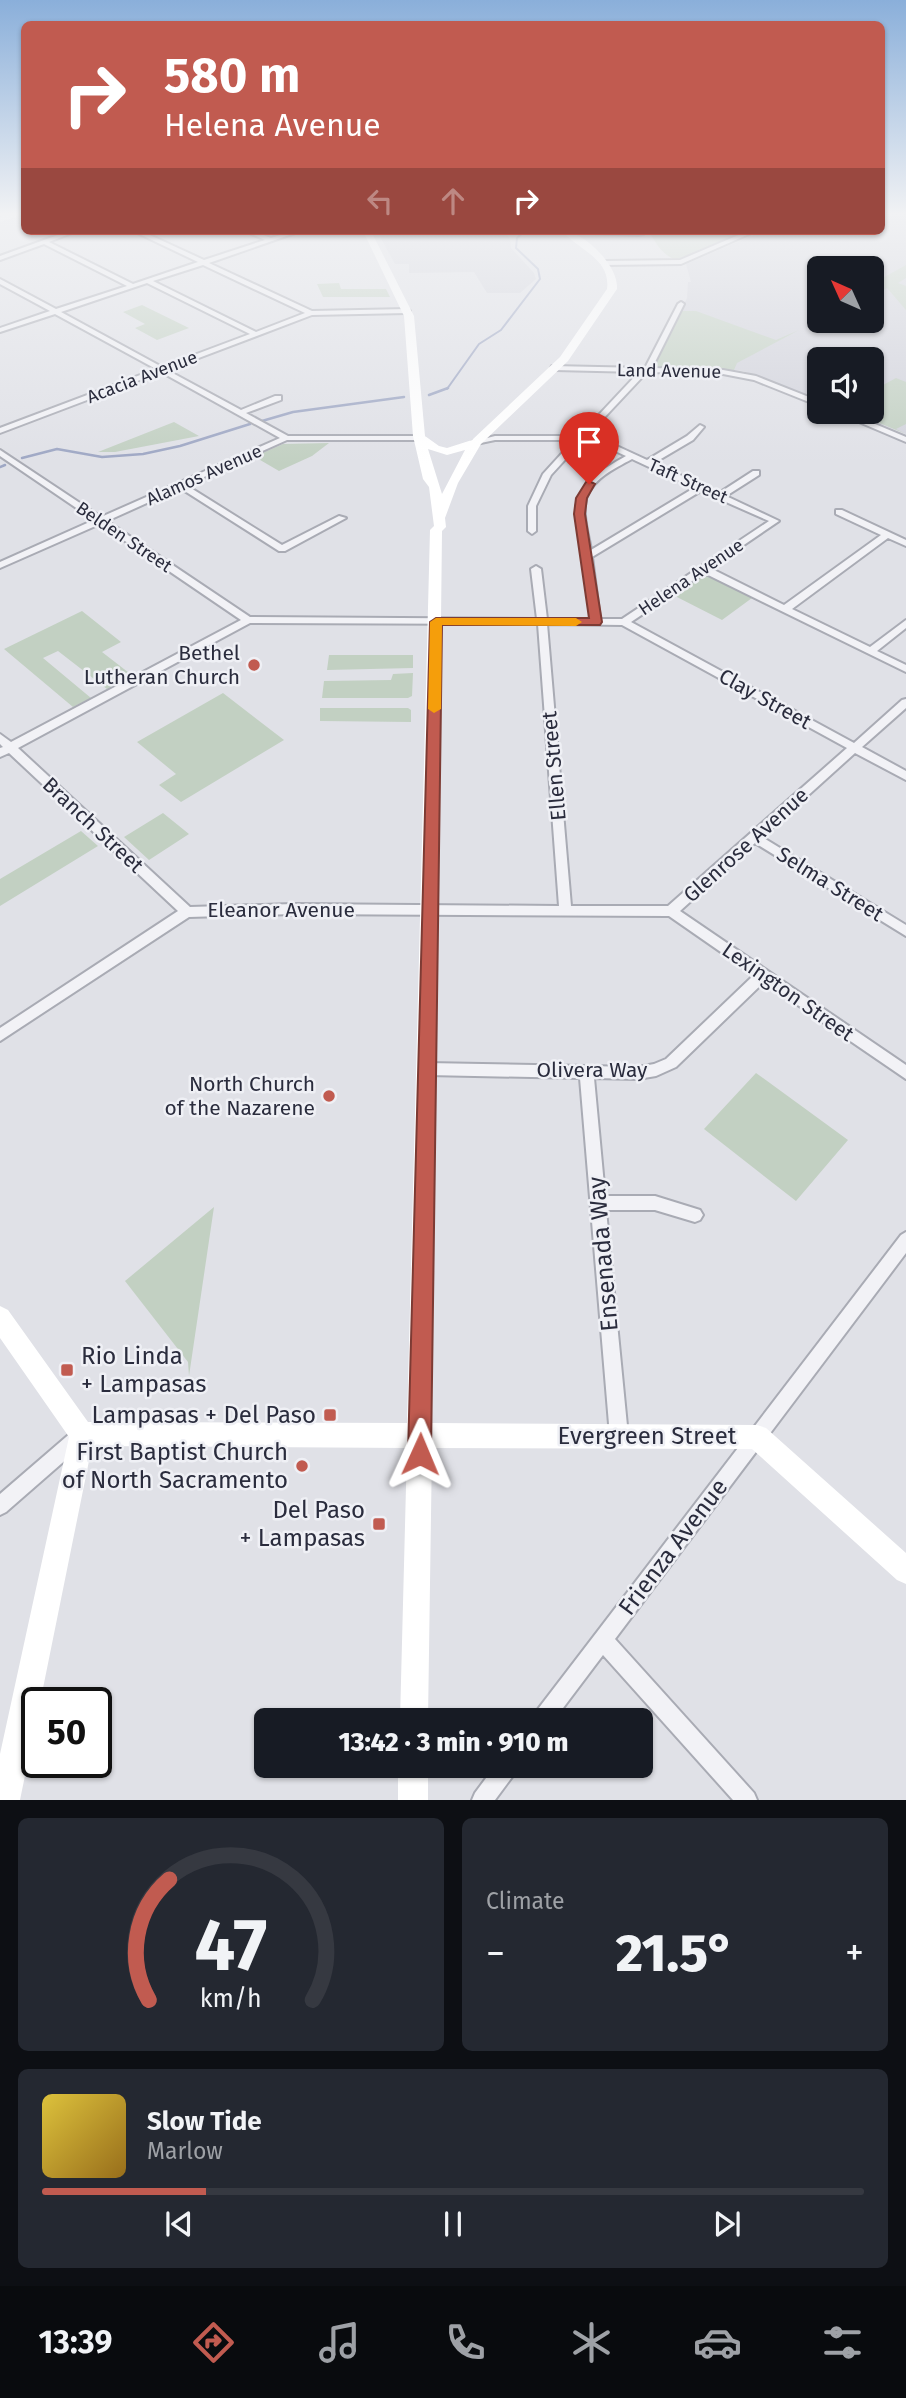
<!DOCTYPE html>
<html lang="en">
<head>
<meta charset="utf-8">
<style>
	body { margin:0; font-family:"Fira Sans",sans-serif; background:#242831; color:#f1f3f6; height:100vh; display:flex; flex-direction:column; font-size:26px; white-space:nowrap }
	* { box-sizing:border-box; margin:0 }
	p { font-size:23px; color:#9ea1a6 }
	.icon { flex:none; width:38px; height:38px; fill:none; stroke:currentColor; stroke-width:2; stroke-linecap:round; stroke-linejoin:round }
	.map { position:relative; height:1800px; overflow:hidden }
	.panel { display:flex; flex-direction:column; gap:18px; padding:18px; background:#0d0f14; flex:1 }
	.panel>* { flex:none }
	.banner { position:absolute; left:21px; top:21px; width:864px; height:214px; border-radius:10px; box-shadow:0 2px 5px #0004; background:#c15b50; color:#fff; overflow:hidden }
	.needle { width:46px; rotate:315deg }
	.fabs { position:absolute; left:807px; top:256px; display:grid; gap:14px }
	.fabs a { display:grid; place-items:center; width:77px; height:77px; border-radius:10px; background:#171b24; box-shadow:0 2px 5px #0004; font-size:35px }
	.speed { position:absolute; left:21px; top:1687px; display:flex; gap:14px; font-size:35px; font-weight:700; text-align:center }
	.speed>* { display:grid; place-content:center; width:91px; height:91px; border-radius:50%; background:#171b24; box-shadow:0 2px 5px #0004; line-height:1 }
	.speed .limit { border:4px solid #111; border-radius:10px; background:#fff; color:#111 }
	.pin { position:absolute; display:grid; place-items:center; width:60px; height:60px; color:#fff; margin:-72px -30px; border-radius:50% 50% 50% 0; rotate:-45deg; box-shadow:0 0 7px #0007 }
	.pin .icon { rotate:45deg }
	.me { position:absolute; width:77px; margin:-38px; rotate:1deg; stroke-linejoin:round; filter:drop-shadow(0 0 5px #0008) }
	.turn { display:flex; align-items:center; gap:24px; height:147px; padding:0 28px; font-size:32px }
	.turn .icon { width:91px; height:91px; stroke-width:2.5 }
	.turn b { display:block; font-size:49px; line-height:60px }
	.lanes { display:flex; align-items:center; height:66px; padding:0 28px; background:#0003; justify-content:center; gap:35px; direction:ltr }
	.lanes .off { opacity:.35 }
	.big { font-size:52px; font-weight:800; line-height:1.1 }
	.panel .card { flex:1; display:flex; flex-direction:column; justify-content:center; gap:10px; min-width:0; padding:0 24px; border-radius:10px; background:#242831 }
	.panel .dial { align-items:center; gap:0 }
	.dial svg { height:182px; overflow:visible; fill:none; stroke:#363941; stroke-width:7; stroke-linecap:round; text-anchor:middle }
	.dial text { fill:#f1f3f6; stroke:none }
	.song { display:flex; align-items:center; gap:21px }
	.cover { width:84px; height:84px; border-radius:10px; background:linear-gradient(135deg,hsl(50 70% 55%),hsl(40 70% 35%)) }
	.played { height:7px; border-radius:4px; background:linear-gradient(90deg,#c15b50 20%,#363941 20%) }
	.keys { display:flex; justify-content:space-around; direction:ltr }
	.heat { display:flex; justify-content:space-between; align-items:center; font-size:38px; direction:ltr }
	.panel .tiles { flex:1; display:grid; gap:18px; grid-template-columns:1fr 1fr }
	.card:last-child { grid-column:span 2 }
	.trip { position:absolute; left:254px; top:1708px; width:399px; height:70px; border-radius:10px; background:#171b24; box-shadow:0 2px 5px #0004; font-weight:800; line-height:70px; text-align:center }
	.tab-bar { display:flex; height:112px; justify-content:space-around; align-items:center; background:#090b0e; color:#9ea1a6 }
	.tab-bar .icon { width:49px; height:49px }
	.tab-bar .active { color:#c15b50 }
	.tab-bar b { font-size:32px; color:#f1f3f6 }
	.map>svg:first-child { display:block }
	.built { fill:#d2d3dc; fill-rule:evenodd }
	.green { fill:#c2d0c2 }
	.lines { fill:none; stroke-linecap:round; stroke-linejoin:round }
	.stream-far1 { stroke:#9ea7c4; stroke-width:2 }
	.stream { stroke:#9ea7c4; stroke-width:2.5 }
	.street-casing { stroke:#a9abb4; stroke-width:4 }
	.street { fill:#f2f2f6; fill-rule:evenodd }
	.secondary { fill:#fff; fill-rule:evenodd }
	.route { fill:#c15b50; stroke:#7d3b34; stroke-width:2 }
	.slow { fill:#f59e0b }
	.poi-dot { fill:#c15b50; stroke:#eff0f5; stroke-width:2.5 }
	.labels { text-anchor:middle; stroke-width:5; stroke-linejoin:round; paint-order:stroke }
	.far-street-label { font-size:18px; fill:#2a2c3d; stroke:#eff0f5 }
	.poi-label { font-size:21px; fill:#2a2c3d; stroke:#eff0f5; text-anchor:end }
	.street-label { font-size:21px; fill:#2a2c3d; stroke:#eff0f5 }
	.near-street-label { font-size:24px; fill:#2a2c3d; stroke:#eff0f5 }
	.near-poi-label { font-size:24px; fill:#2a2c3d; stroke:#eff0f5; text-anchor:end }
</style>
</head>
<body>
<div class="map">
<svg width="906" height="1800" viewBox="0 0 906 1800">
	<rect width="100%" height="100%" fill="#e0e1e7"/>
	<!-- built -->
	<path class="built" d="M882,212h24v222l-56,-23h22v-52h-53v40l-76,-28 -34,-4h-55l33,-69 1,-16h3l-5,-18 77,-33h119zM819,268h53v52h-53z
		M377,231h127l6,8 1,9 23,25 2,6 -16,14h-33l-13,-21 -65,1v-9h-14z"/>
	<!-- green -->
	<path class="green" d="M648,231h97l-69,29c-16,-6 -21,-20 -28,-29z
		M906,265v13l-8,5 8,3v24l-19,-22 -15,8v-12z
		M339,283l2,6h45l4,8h-67l-6,-13z
		M142,305l47,23 -32,12 -22,-12 10,-4 -22,-12z
		M681,311h15l80,29 23,-10 -62,33 -3,7 -80,-3z
		M896,378l10,4v42l-10,5 10,5 -56,-23h22v-20z
		M174,422l25,14 -84,16h-17z
		M329,443l-17,13 -33,15 -24,-14 -4,1 32,-14z
		M708,576l44,22 -30,22 -49,-25 22,-16z
		M82,611l39,31 -19,10 31,24 -26,13 -49,-38 -15,7 48,40 -18,9 -69,-58z
		M329,655h84v13l-86,2z
		M413,673l-1,23 -4,2h-86l2,-17 67,-1 2,-6z
		M223,693l61,47 -103,62 -22,-17 17,-11 -39,-32z
		M320,708h88l3,2v12l-91,-1z
		M163,813l26,21 -40,26 -25,-23z
		M81,831l17,15 -98,60v-27z
		M756,1073l92,67 -52,61 -92,-72z
		M214,1207l-25,169 -1,-14 -63,-81z"/>
	<g class="lines">
		<!-- stream-far1 -->
		<path class="stream-far1" d="M586,231l6,3 46,2 6,-1 -2,-4
			M447,389l32,-45 22,-14 39,-51 -2,-10 -22,-21 1,-10 8,-7"/>
		<!-- stream -->
		<path class="stream" d="M429,395l19,-7
			M262,421l31,-9 111,-15
			M22,458l35,-9 45,8 41,-3 37,-8 70,-22
			M0,467l5,-2"/>
		<!-- street casing -->
		<g class="street-casing">
			<path id="street" d="M69,231h8l-28,11 84,42 65,-22 -65,-31h8l63,29 61,-20 -20,-9h8l18,7 21,-7h9l-92,32 103,48 95,-2 3,2 -3,2 -95,2 -145,55 74,40 34,-14h6v4l-35,13 42,23h132l4,2 -4,2h-133l-101,45 96,60 57,-29 7,2 -61,33h-6l-99,-63 -73,33 143,96 287,2 -6,-50 5,-3 5,3 6,50h44l-15,-113c8,-26 27,-37 50,-50l-35,-16h-8l-32,35 -15,31v25l-4,3 -4,-3v-25l15,-32 31,-34h-79l-19,4 -4,-2 23,-6h84l60,-64 -84,-2 -4,-2 1,-2 93,2 33,-64 3,-2 3,2 -32,64 71,2 33,6 63,25v5l-65,-26 -31,-6 -76,-2 -60,64h8l52,24 40,-24 13,-11 4,2 -11,13 -39,23 65,30 34,-22h6v4l-33,21 53,25 -69,47 74,37 97,-70 -45,-21v-4h6l64,30v6l-18,-8 -96,71 78,38 36,-27v8l-29,23 29,14v7l-202,-99 -73,49 223,121 48,-43 4,-1v9l-44,39 44,24v9l-51,-27 -93,84 144,88v11l-151,-93 -75,68 226,154v14l-142,-97 -88,85 -20,9 -18,3 -44,-1 11,118h50l45,14 3,5 -3,5 -5,2 -40,-12h-49l22,226 -3,6 -6,3 -6,-3 -3,-6 -30,-358 -153,-3 -5,-2 -2,-4 2,-4 5,-2 211,4 16,-3 12,-5 88,-84 -85,-59 -376,-2 -104,3 -189,124v-13l178,-117 -169,-158 -9,4v-9l3,-1 -3,-3v-10l11,8 230,-122 -141,-96 -100,44v-6l94,-42 -94,-64v-6l101,67 179,-79 -119,-66 -161,61v-5l156,-59 -101,-55 -55,18v-4l50,-17 -50,-27v-5l56,30 71,-23 -83,-42 -44,16v-4zM203,265l102,48 -49,19 -103,-51zM147,283l103,51 -88,33 -101,-55zM632,459l62,29 -103,62c-2,-13 -8,-31 -6,-45 2,-24 29,-36 47,-46zM701,491l68,30 -147,98h-22l-8,-62zM250,623l288,1 21,282 -266,-2 -103,3 -172,-159zM547,624l75,1 225,123 -179,158h-97z
				M748,231h8l-75,33 -76,1 -3,-2 3,-2 75,-1z
				M833,411h11l62,26v5z
				M906,1232v21l-291,386 139,154 3,7h-24l-130,-145 -49,65h-22l3,-7 366,-478z
				M79,1428l6,3 3,6 -3,6 -79,69 -6,3v-21l73,-63z
				M495,1766h23l-3,7 -20,27h-23l3,-7z"/>
		</g>
		<!-- street -->
		<use href="#street" class="street"/>
		<!-- secondary -->
		<path class="secondary" d="M14,212l10,2 -24,8v-5z
			M363,231h8l43,85 11,120 14,10 8,2 25,-8 88,-83 47,-68c4,-30 -28,-39 -45,-58 22,0 57,35 55,58l-49,72 -87,83 -23,39 -13,35 1,9 -4,4 -10,892 325,2 9,3 140,125v31l-9,-4 -145,-131 -320,-1 -4,272h-28l7,-272 -315,-2 -52,257h-3v14l-17,83h-20v-46l69,-317 -69,-99v-32l8,4 80,112 319,1 23,-893 4,-4 -5,-39 -6,-8 -10,-43 -9,-120zM428,449l19,6 18,-5 -23,44z
			M398,1766h30v34h-30z"/>
	</g>
	<!-- sky -->
	<linearGradient id="sky" x2="0" y2="1"><stop stop-color="#8aafda"/><stop offset="0.46" stop-color="#f1f2f4"/><stop offset="1" stop-color="#f1f2f4" stop-opacity="0"/></linearGradient>
	<rect width="906" height="464" fill="url(#sky)"/>
	<!-- route -->
	<path class="route" d="M589,481l6,3 -8,14 -2,16 17,108 -2,3h-158l-11,829 -3,8 -8,3 -8,-3 -4,-8 22,-832 6,-4h153l-15,-104 2,-16 10,-16z"/>
	<!-- slow -->
	<path class="slow" d="M436,618h140l6,4 -6,4 -134,-1 -1,84 -7,4 -6,-4 2,-87z"/>
	<!-- markers -->
	<g class="poi-dot">
		<circle cx="254" cy="665" r="7"/>
		<circle cx="329" cy="1096" r="7"/>
		<rect x="60" y="1363" width="14" height="14" rx="3.5"/>
		<rect x="323" y="1408" width="14" height="14" rx="3.5"/>
		<circle cx="302" cy="1466" r="7"/>
		<rect x="372" y="1517" width="14" height="14" rx="3.5"/>
	</g>
	<g class="labels">
		<!-- far-street labels -->
		<g class="far-street-label">
			<text transform="translate(669 371) rotate(1)" y="6">Land Avenue</text>
			<text transform="translate(142 377) rotate(-21)" y="6">Acacia Avenue</text>
			<text transform="translate(204 475) rotate(-24)" y="6">Alamos Avenue</text>
			<text transform="translate(688 481) rotate(24)" y="6">Taft Street</text>
			<text transform="translate(124 537) rotate(34)" y="6">Belden Street</text>
			<text transform="translate(691 577) rotate(-34)" y="6">Helena Avenue</text>
		</g>
		<!-- poi labels -->
		<g class="poi-label">
			<text x="240" y="660">Bethel<tspan x="240" dy="24">Lutheran Church</tspan></text>
			<text x="315" y="1091">North Church<tspan x="315" dy="24">of the Nazarene</tspan></text>
		</g>
		<!-- street labels -->
		<g class="street-label">
			<text transform="translate(765 699) rotate(29)" y="7">Clay Street</text>
			<text transform="translate(554 766) rotate(-95)" y="7">Ellen Street</text>
			<text transform="translate(93 825) rotate(43)" y="7">Branch Street</text>
			<text transform="translate(746 845) rotate(-42)" y="7">Glenrose Avenue</text>
			<text transform="translate(830 884) rotate(32)" y="7">Selma Street</text>
			<text x="281" y="917">Eleanor Avenue</text>
			<text transform="translate(788 992) rotate(35)" y="7">Lexington Street</text>
			<text x="592" y="1077">Olivera Way</text>
		</g>
		<!-- near-street labels -->
		<g class="near-street-label">
			<text transform="translate(603 1254) rotate(-95)" y="8">Ensenada Way</text>
			<text x="647" y="1444">Evergreen Street</text>
			<text transform="translate(673 1547) rotate(-53)" y="8">Frienza Avenue</text>
		</g>
		<!-- near-poi labels -->
		<g class="near-poi-label">
			<text x="81" y="1364" text-anchor="start">Rio Linda<tspan x="81" dy="28">+ Lampasas</tspan></text>
			<text x="316" y="1423">Lampasas + Del Paso</text>
			<text x="288" y="1460">First Baptist Church<tspan x="288" dy="28">of North Sacramento</tspan></text>
			<text x="365" y="1518">Del Paso<tspan x="365" dy="28">+ Lampasas</tspan></text>
		</g>
	</g>
</svg>
<div class="fabs">
<a><svg class="needle" viewBox="-14 -14 28 28"><path d="M0-13l5 13h-10z" fill="#e53935"/><path d="M0 13l5-13h-10z" fill="#9ea1a6"/></svg></a>
<a><svg class="icon" aria-label="sound" viewBox="0 0 24 24"><path d="M4 9h4l5-4v14l-5-4H4zM17 9q2 3 0 6"/></svg></a>
</div>
<div class="speed"><div class="limit">50</div></div>
<div class="pin" style="left:589px;top:484px;background:#d93025"><svg class="icon" aria-label="arrive" viewBox="0 0 24 24"><path d="M6 21V4h12l-3 4 3 4H6"/></svg></div>
<svg class="me" style="left:420px;top:1454px" viewBox="-20 -20 40 40"><path d="M0-17L14 15 0 8-14 15z" fill="#c15b50" stroke="#fff" stroke-width="4"/></svg>
<div class="trip">13:42 · 3 min · 910 m</div>
<div class="banner">
<div class="turn"><svg class="icon" aria-label="right" viewBox="0 0 24 24"><path d="M7 20v-9h11M14 6l5 5-5 5"/></svg><div><b>580 m</b>Helena Avenue</div></div>
<div class="lanes"><svg class="icon off" aria-label="left" viewBox="0 0 24 24"><path d="M17 20v-9H6M10 6l-5 5 5 5"/></svg><svg class="icon off" aria-label="ahead" viewBox="0 0 24 24"><path d="M12 20V5M6 11l6-6 6 6"/></svg><svg class="icon" aria-label="right" viewBox="0 0 24 24"><path d="M7 20v-9h11M14 6l5 5-5 5"/></svg></div>
</div>
</div>
<section class="panel">
<div class="tiles">
<div class="card dial"><svg viewBox="0 0 100 80">
<path d="M14 69A42 42 0 1 1 86 69"/>
<path d="M14 69A42 42 0 0 1 23 16" stroke="#c15b50"/>
<text x="50" y="56" font-size="32" font-weight="700">47</text>
<text x="50" y="72" font-size="11">km/h</text>
</svg></div>
<div class="card"><p>Climate</p>
<div class="heat"><a>−</a><b class="big">21.5°</b><a>+</a></div>
</div>
<div class="card">
<div class="song"><i class="cover"></i><div><b>Slow Tide</b><p>Marlow</p></div></div>
<div class="played"></div>
<div class="keys"><svg class="icon" aria-label="previous" viewBox="0 0 24 24"><path d="M18 5L8 12l10 7zM5 5v14"/></svg><svg class="icon" aria-label="pause" viewBox="0 0 24 24"><path d="M8 5v14M16 5v14"/></svg><svg class="icon" aria-label="next" viewBox="0 0 24 24"><path d="M6 5l10 7-10 7zM19 5v14"/></svg></div>
</div>
</div>
</section>
<nav class="tab-bar">
<b>13:39</b>
<svg class="icon active" aria-label="directions" viewBox="0 0 24 24"><path d="M12 3l9 9-9 9-9-9zM9 14v-3h6M13 9l2 2-2 2"/></svg>
<svg class="icon" aria-label="music" viewBox="0 0 24 24"><path d="M9 18V5l10-2v13"/><circle cx="6" cy="18" r="3"/><circle cx="16" cy="16" r="3"/></svg>
<svg class="icon" aria-label="phone" viewBox="0 0 24 24"><path d="M5 4h4l2 5-3 2q2 4 5 5l2-3 5 2v4C11 20 4 13 5 4z"/></svg>
<svg class="icon" aria-label="climate" viewBox="0 0 24 24"><path d="M12 3v18M4 7l16 10M4 17L20 7"/></svg>
<svg class="icon" aria-label="car" viewBox="0 0 24 24"><path d="M5 17H2v-5l4-1 3-4h7l3 4 3 1v5h-3M9 17h6M6 11h13"/><circle cx="7" cy="17" r="2"/><circle cx="17" cy="17" r="2"/></svg>
<svg class="icon" aria-label="filters" viewBox="0 0 24 24"><path d="M4 7h16M4 17h16"/><circle cx="9" cy="7" r="2"/><circle cx="15" cy="17" r="2"/></svg>
</nav>
</body>
</html>
